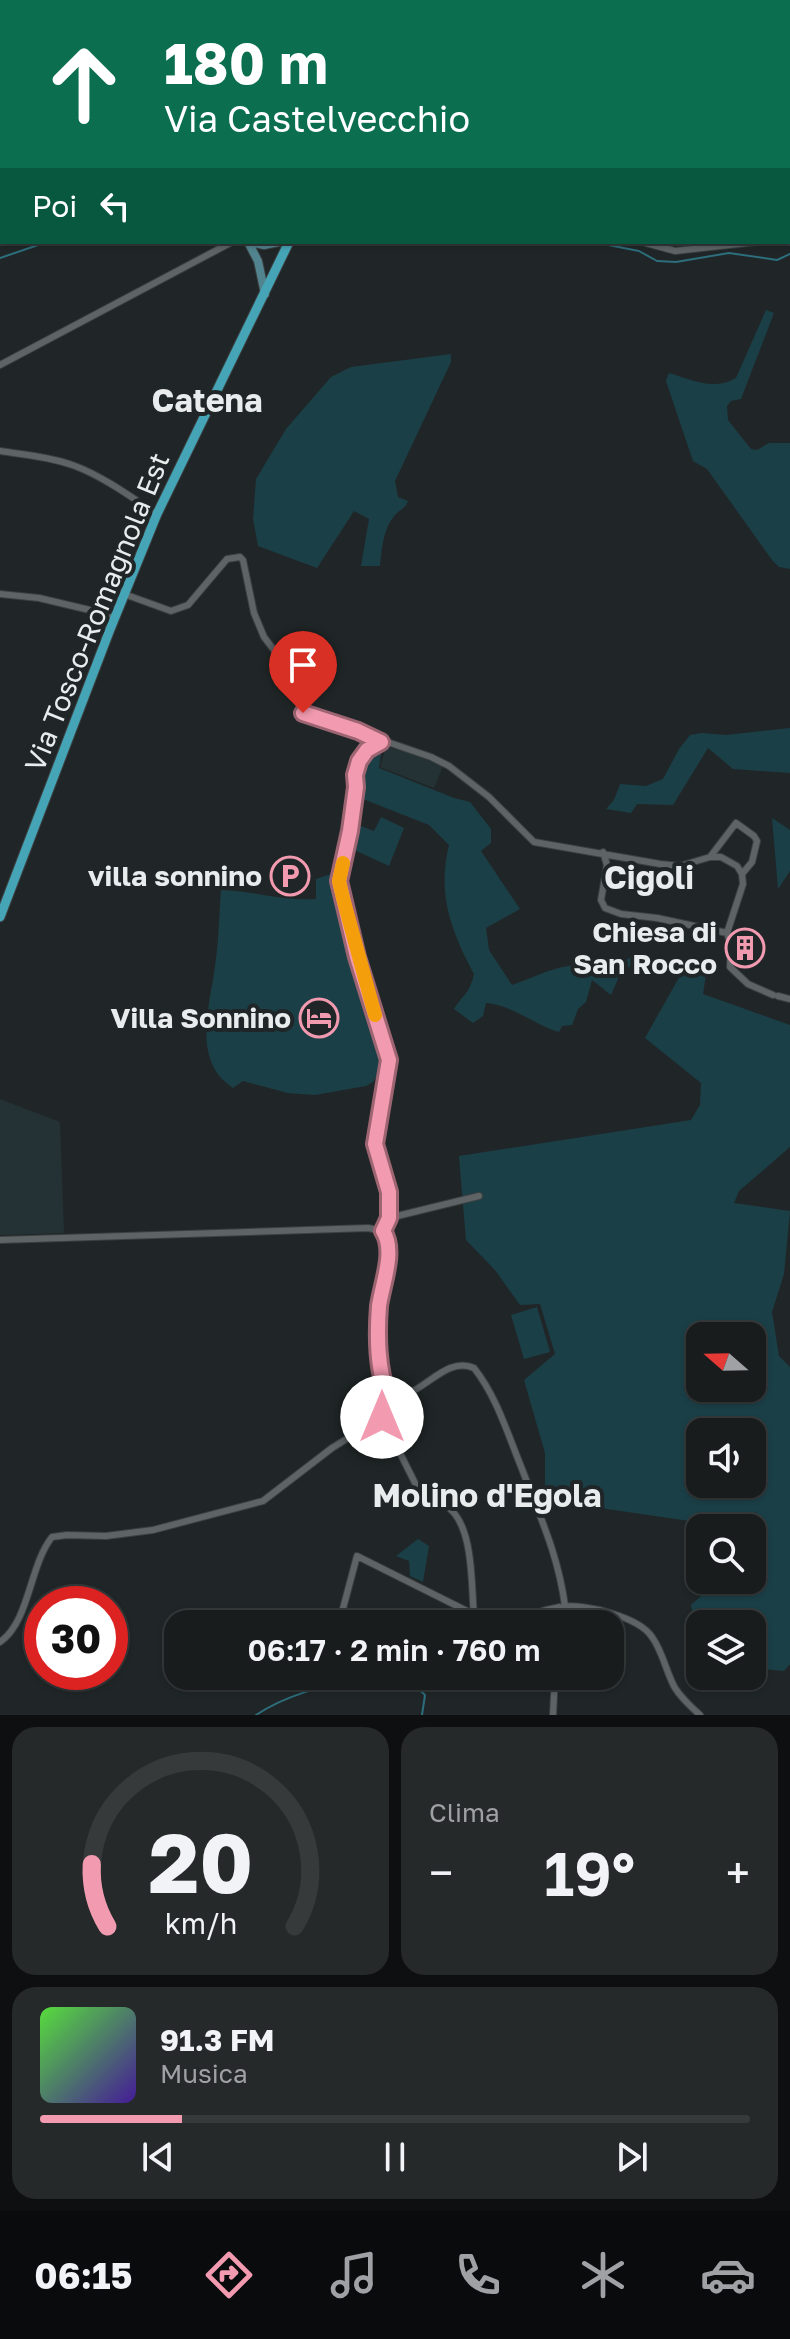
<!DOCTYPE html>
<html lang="it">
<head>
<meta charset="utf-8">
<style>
	body { margin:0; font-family:"Golos Text",sans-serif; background:#25292a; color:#f1f3f6; height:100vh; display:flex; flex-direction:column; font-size:30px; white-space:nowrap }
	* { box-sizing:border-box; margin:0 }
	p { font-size:26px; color:#9fa1a4 }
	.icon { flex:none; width:44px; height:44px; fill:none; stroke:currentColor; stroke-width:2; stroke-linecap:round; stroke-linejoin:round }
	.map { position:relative; height:1715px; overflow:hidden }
	.details { display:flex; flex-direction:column; gap:12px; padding:12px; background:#0d0f10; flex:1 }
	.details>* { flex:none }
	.top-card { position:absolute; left:0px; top:0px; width:790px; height:244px; box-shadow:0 2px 6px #0004,0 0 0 2px #363a3b; background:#0b6e4f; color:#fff; overflow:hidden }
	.needle { width:52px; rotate:290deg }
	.fabs { position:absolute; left:686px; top:1322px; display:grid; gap:16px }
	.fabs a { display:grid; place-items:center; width:80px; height:80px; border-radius:16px; background:#181c1d; box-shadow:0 2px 6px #0004,0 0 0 2px #363a3b; font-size:40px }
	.speed { position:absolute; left:24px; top:1586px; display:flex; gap:16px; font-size:40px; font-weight:700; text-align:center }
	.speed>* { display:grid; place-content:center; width:104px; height:104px; border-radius:50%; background:#181c1d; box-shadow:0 2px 6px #0004,0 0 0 2px #363a3b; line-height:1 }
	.speed .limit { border:12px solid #d22; background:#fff; color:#111 }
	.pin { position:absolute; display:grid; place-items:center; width:68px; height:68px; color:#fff; margin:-82px -34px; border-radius:50% 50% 50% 0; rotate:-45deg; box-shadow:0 0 8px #0007 }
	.pin .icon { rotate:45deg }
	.me { position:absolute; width:88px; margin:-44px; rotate:0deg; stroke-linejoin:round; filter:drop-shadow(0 0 6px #0008) }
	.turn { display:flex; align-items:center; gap:28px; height:168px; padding:0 32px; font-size:36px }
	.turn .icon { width:104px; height:104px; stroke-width:2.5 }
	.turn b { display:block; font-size:56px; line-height:68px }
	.then { display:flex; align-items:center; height:76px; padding:0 32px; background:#0003; gap:16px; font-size:30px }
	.big { font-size:60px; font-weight:600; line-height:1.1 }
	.details .widget { flex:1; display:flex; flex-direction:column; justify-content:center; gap:12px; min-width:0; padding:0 28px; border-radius:24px; background:#25292a }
	.details .dial { align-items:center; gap:0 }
	.dial svg { height:208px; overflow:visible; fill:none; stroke:#363a3b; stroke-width:7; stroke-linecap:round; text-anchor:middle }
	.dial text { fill:#f1f3f6; stroke:none }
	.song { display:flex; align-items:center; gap:24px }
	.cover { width:96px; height:96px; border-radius:12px; background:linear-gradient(135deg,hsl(110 70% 55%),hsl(260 70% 35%)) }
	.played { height:8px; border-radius:4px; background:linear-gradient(90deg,#f29ab0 20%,#363a3b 20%) }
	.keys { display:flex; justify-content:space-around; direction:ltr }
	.heat { display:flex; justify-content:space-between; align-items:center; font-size:44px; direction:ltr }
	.details .tiles { flex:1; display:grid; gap:12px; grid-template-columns:1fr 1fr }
	.widget:last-child { grid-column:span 2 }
	.trip { position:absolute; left:164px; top:1610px; width:460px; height:80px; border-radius:24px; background:#181c1d; box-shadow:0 2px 6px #0004,0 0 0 2px #363a3b; font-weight:600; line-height:80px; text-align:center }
	.menu { display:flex; height:128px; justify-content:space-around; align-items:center; background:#0a0b0c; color:#9fa1a4 }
	.menu .icon { width:56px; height:56px }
	.menu .active { color:#f29ab0 }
	.menu b { font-size:36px; color:#f1f3f6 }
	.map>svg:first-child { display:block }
	.built { fill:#253235 }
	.green { fill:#1b3f47; fill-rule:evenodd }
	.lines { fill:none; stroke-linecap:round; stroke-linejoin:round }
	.stream { stroke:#2d6e7c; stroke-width:2 }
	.street-casing { stroke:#3b4041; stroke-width:8 }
	.secondary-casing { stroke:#3b4041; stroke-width:10 }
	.primary-casing { stroke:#3b4041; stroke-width:11 }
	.street { stroke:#5e6466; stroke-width:6 }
	.secondary { stroke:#51848e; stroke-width:8 }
	.primary { stroke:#45a4b6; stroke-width:9 }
	.route-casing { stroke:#9d6472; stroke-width:20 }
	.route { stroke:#f29ab0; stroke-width:14 }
	.slow { stroke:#f59e0b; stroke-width:14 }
	.labels { text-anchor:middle; stroke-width:8; stroke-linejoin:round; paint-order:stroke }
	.street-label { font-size:28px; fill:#e8eced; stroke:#202627 }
	.poi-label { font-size:28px; font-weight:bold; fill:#e8eced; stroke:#202627; text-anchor:end }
	.quarter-label { font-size:32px; font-weight:bold; fill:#e8eced; stroke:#202627 }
</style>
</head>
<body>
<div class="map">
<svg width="790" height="1715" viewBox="0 0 790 1715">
	<rect width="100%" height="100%" fill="#202627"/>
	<!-- built -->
	<path class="built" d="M386,747l24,6 33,13 -9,22 -54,-21z
		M0,1099l60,23 4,111 -64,2z"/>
	<!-- green -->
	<path class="green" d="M766,310l8,3 -33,86 -10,2 -4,5 1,14 23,29 6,1 12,-7h21v126l-11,-2 -7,-7 -65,-91 -14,-8 -27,-80 3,-8c23,7 45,18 67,5z
		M451,354v8l-56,119 3,16 10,4c-3,8 -8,8 -13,14 -12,14 -13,33 -15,51h-19l8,-47 -15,-8 -37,57 -59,-22 -5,-27 3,-40 30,-50 45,-52 20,-10z
		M790,728v45l-57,-4 -25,-21 -35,57 -36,-1 -6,9 -25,-4 8,-9 6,-16 26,2 17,-7 16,-30 11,-14 12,-2 24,2z
		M373,753l8,1 -2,14 75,30 16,4 21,27v14l-10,8 39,58 -34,19 3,22 23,35c18,-6 36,-16 56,-19 27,-5 46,6 68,-13l3,6 -19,15 -9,21 -19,-15 -6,22 -8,7 -6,16 -10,1 -3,6c-25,-7 -46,-27 -73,-29l-3,13 -10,7 -19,-14c10,-16 15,-14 20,-35 -23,-43 -37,-80 -25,-129l-20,-20 -66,-26c-3,-20 -2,-30 10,-46z
		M381,817l23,11 -15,38 -39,-18 8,-23 16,6z
		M772,818l18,12v41l-12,18z
		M334,873v19l50,173 -11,17 -7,4 -51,9 -27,-2 -45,-12 -10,7c-42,-27 -23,-82 -18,-122 4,-25 4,-51 6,-76 34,1 60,11 95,9v-20z
		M690,958l18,4 -5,32 87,31v122l-51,44 -5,12 56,8 -6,63 -12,38 7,44 11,11v297l-6,7 -32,-3v-44h-52v14l-10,5 5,-19 -4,-19 28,-25h33v-30l15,-14 -11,-24 -32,14 -179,-26v-47l-21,-73 31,-26 -15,-50 -20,1 -25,-35 -29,-30 -7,-84 232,-36 9,-15 1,-22 -56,-45zM700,1336h52v52h-52zM700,1432h52v52h-52z
		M537,1307l13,45 -26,7 -13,-44z
		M418,1539l11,7 -6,36 -13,-6 -1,-15 -13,-5z"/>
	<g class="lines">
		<!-- stream -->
		<path class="stream" d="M593,242l46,9 18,10 19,1 53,-9 48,7 13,-6
			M0,258l47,-16
			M395,1676l11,2 19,17 -3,20
			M256,1715c35,-23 74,-30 113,-39"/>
		<!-- street casing -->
		<g class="street-casing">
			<path id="street" d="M694,2l1,-2
				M0,25h2
				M788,237l2,-1
				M642,242l33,9 81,-9
				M0,365l232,-123
				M0,451c25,4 51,6 75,15 29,11 56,31 82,48
				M0,594l39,4 76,18
				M124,594l47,17 17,-6 39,-46 13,-2 3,3 11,53 10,24 16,21 23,55 128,44 18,9 40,31 45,45 126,22 20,2 30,-9h11l16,9 5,8 1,10 -16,49 4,12 -1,22 18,17 25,11
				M381,742l-14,8 -8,11 -4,14 1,12 -6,44 -11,50 18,76 32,103 -14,84 14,48v26l-6,13
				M603,852l4,13 -6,35 4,8 16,6 36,4 70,15
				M710,857l26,-34 18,13 3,5 -5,21 -10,12
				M778,996l12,3
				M389,1218l90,-22
				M383,1231c13,20 -1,53 -4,75 -2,26 -3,65 9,89
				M0,1240l368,-12 15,3
				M388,1395c31,9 54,-41 86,-27 23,29 34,67 48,101 18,48 36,85 43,137
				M382,1417l39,78c8,7 20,6 28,13 25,20 22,78 25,107
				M341,1616l16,-60 136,68
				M509,1624c17,-8 34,-15 53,-17 22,-4 77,10 90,30 11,15 14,35 23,51 7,11 16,19 25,27
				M558,1624l1,-17
				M0,1642c30,-21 29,-76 52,-105l15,-2 39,1 47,-6 110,-29 69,-53 50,-31 6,-22
				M553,1715l2,-39"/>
		</g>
		<!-- secondary casing -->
		<g class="secondary-casing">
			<path id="secondary" d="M21,2v-2
				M248,242l10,19 7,33
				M250,242l14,3 15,-3"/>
		</g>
		<!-- primary casing -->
		<g class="primary-casing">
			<path id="primary" d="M319,0v2
				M0,917l109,-285 48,-118 132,-272"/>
		</g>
		<!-- street -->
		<use href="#street" class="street"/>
		<!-- secondary -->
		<use href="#secondary" class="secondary"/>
		<!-- primary -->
		<use href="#primary" class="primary"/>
	</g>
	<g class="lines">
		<!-- route casing -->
		<g class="route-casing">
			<path id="route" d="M303,713l55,18 23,11 -14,8 -8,11 -4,14 1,12 -6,44 -11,50 18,76 32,103 -14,84 14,48v26l-6,13c13,20 -1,53 -4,75 -2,26 -2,65 9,89l-6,22"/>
		</g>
		<!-- route -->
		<use href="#route" class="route"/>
		<!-- slow -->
		<path class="slow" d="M343,863l-4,18 4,17 32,117"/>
	</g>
	<!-- icons -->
	<defs>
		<g id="parking-ring" transform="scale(2)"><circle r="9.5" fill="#202627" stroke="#f29ab0" stroke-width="1.5"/><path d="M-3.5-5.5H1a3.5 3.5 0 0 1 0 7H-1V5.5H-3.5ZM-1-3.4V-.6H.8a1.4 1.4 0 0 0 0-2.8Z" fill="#f29ab0"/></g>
		<g id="building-ring" transform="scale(2)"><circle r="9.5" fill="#202627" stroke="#f29ab0" stroke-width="1.5"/><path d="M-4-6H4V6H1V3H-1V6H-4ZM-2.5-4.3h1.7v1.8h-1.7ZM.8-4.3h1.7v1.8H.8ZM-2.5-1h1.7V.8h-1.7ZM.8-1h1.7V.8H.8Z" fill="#f29ab0"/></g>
		<g id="hotel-ring" transform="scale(2)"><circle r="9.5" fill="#202627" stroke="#f29ab0" stroke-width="1.5"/><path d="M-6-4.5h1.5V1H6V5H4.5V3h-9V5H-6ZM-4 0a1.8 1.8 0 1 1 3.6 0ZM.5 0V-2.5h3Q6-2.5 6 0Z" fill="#f29ab0"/></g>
	</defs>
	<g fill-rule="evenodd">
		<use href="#parking-ring" x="290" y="876"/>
		<use href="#building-ring" x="745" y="948"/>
		<use href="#hotel-ring" x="319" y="1018"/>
	</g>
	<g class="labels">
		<!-- street labels -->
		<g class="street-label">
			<text transform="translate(97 612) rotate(-68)" y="10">Via Tosco-Romagnola Est</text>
		</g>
		<!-- poi labels -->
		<g class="poi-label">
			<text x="262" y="886">villa sonnino</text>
			<text x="717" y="942">Chiesa di<tspan x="717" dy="32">San Rocco</tspan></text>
			<text x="291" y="1028">Villa Sonnino</text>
		</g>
		<!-- quarter labels -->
		<g class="quarter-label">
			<text x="207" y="412">Catena</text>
			<text x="649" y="889">Cigoli</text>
			<text x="487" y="1507">Molino d'Egola</text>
		</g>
	</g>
</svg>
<div class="fabs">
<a><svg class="needle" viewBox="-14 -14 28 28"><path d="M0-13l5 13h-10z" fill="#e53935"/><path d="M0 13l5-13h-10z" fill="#9fa1a4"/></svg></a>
<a><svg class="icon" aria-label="sound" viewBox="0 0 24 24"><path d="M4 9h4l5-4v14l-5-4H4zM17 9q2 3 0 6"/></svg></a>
<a><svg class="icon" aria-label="search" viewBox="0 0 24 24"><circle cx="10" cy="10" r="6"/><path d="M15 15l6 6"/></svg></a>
<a><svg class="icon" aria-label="layers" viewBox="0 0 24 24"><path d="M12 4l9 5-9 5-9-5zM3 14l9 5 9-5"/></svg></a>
</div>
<div class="speed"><div class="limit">30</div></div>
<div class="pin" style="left:303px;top:713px;background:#d93025"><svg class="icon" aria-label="arrive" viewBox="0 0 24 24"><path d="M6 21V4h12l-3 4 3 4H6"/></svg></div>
<svg class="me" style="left:382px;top:1417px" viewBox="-20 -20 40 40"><circle r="19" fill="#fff"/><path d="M0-13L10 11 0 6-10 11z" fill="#f29ab0"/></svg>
<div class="trip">06:17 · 2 min · 760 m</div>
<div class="top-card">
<div class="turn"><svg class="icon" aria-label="ahead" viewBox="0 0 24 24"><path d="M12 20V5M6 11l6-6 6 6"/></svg><div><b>180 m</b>Via Castelvecchio</div></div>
<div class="then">Poi<svg class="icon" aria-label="left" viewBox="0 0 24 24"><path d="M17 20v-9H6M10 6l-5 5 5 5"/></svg></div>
</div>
</div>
<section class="details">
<div class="tiles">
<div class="widget dial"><svg viewBox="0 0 100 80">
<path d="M14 69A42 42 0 1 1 86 69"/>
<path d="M14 69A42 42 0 0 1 8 45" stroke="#f29ab0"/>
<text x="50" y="56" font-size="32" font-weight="700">20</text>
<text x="50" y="72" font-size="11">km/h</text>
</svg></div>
<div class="widget"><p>Clima</p>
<div class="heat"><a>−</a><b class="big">19°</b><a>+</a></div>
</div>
<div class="widget">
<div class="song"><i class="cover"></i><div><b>91.3 FM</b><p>Musica</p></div></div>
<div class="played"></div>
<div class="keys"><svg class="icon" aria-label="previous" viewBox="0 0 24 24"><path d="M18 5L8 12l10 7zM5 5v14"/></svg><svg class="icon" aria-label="pause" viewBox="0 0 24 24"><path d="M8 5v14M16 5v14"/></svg><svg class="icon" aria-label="next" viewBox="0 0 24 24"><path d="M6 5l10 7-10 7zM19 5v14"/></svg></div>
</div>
</div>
</section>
<nav class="menu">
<b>06:15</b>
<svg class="icon active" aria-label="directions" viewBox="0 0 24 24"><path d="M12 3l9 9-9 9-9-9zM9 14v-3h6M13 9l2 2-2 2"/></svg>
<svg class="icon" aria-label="music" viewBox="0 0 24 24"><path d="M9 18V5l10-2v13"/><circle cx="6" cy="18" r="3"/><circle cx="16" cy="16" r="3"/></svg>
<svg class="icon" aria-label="phone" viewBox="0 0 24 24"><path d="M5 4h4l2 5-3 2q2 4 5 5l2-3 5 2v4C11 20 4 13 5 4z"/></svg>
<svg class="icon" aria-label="climate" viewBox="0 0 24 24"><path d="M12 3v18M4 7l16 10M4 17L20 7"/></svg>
<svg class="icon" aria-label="car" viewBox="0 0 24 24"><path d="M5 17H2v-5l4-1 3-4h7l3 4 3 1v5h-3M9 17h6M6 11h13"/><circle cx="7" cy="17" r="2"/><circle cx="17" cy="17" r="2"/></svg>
</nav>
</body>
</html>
